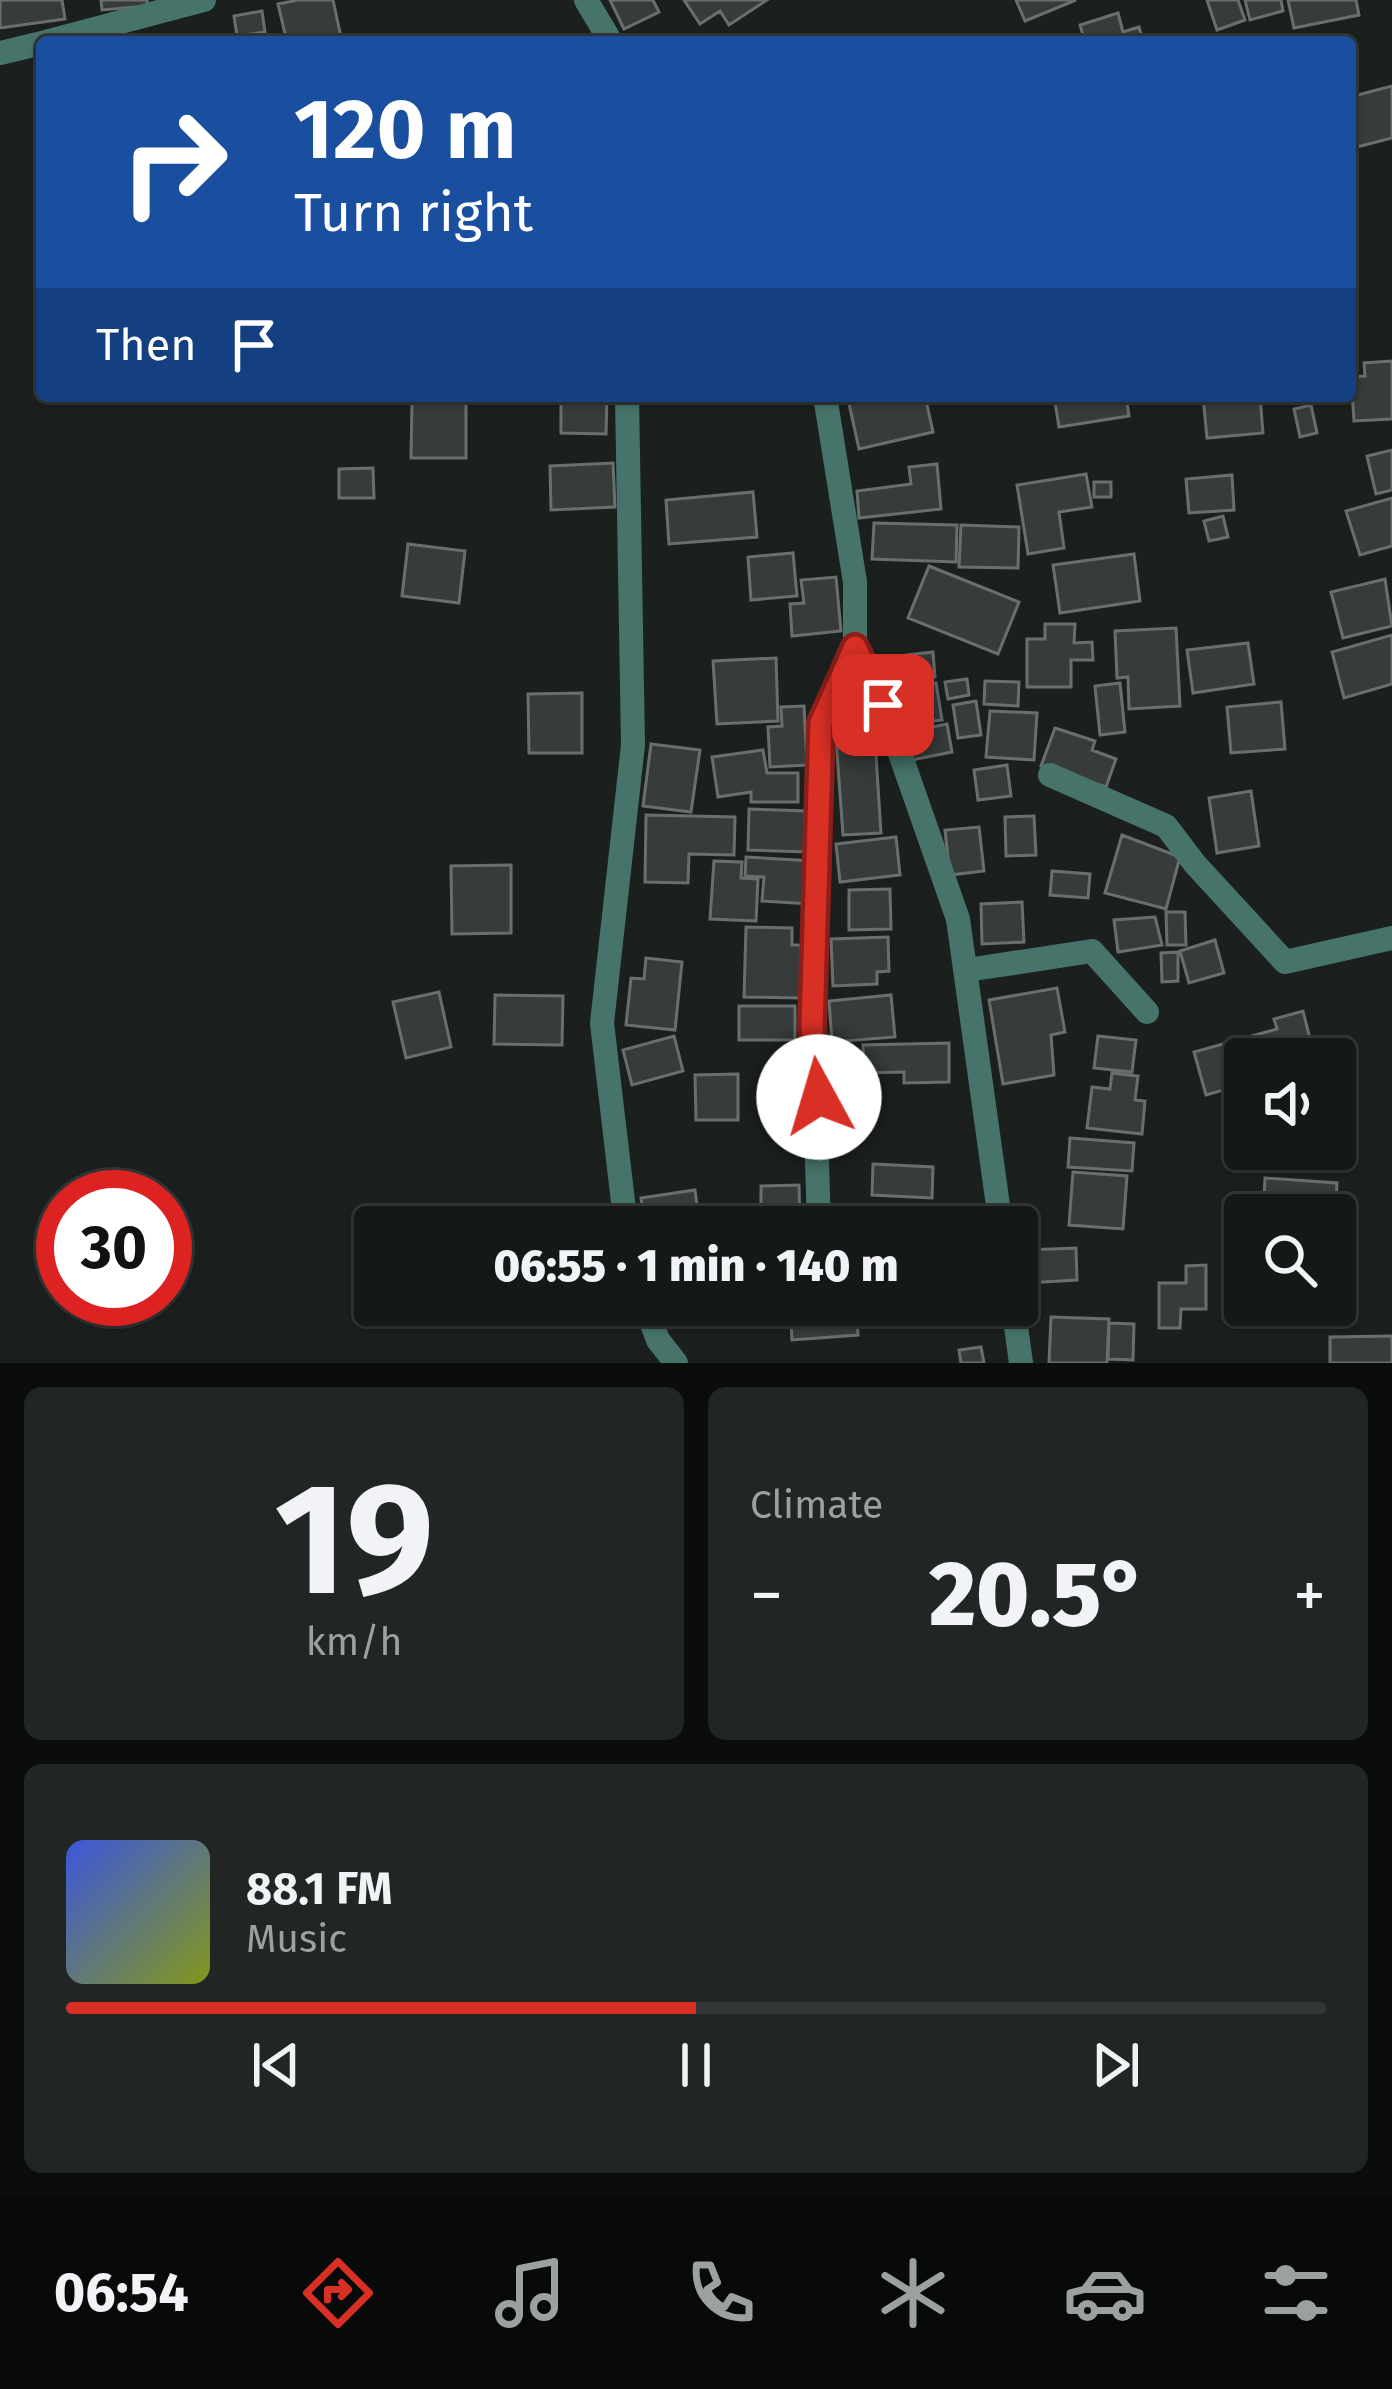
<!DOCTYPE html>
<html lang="en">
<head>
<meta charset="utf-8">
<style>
	body { margin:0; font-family:"Fira Sans",sans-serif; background:#212524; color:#f1f3f6; height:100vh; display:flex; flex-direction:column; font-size:45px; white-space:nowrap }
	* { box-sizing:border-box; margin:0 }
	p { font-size:39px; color:#9da0a1 }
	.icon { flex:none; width:66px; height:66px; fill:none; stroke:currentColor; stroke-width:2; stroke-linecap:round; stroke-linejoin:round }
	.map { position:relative; height:1363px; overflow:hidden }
	.sheet { display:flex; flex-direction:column; gap:24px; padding:24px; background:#0b0d0d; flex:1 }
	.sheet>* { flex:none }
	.top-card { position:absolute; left:36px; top:36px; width:1320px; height:366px; border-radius:12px; box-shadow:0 3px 9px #0004,0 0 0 3px #333736; background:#1a4fa0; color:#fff; overflow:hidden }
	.controls { position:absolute; left:1224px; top:1038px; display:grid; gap:24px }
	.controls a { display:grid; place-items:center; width:132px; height:132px; border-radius:12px; background:#141817; box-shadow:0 3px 9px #0004,0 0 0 3px #333736; font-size:60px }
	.speed { position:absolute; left:36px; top:1170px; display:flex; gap:24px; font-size:60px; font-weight:700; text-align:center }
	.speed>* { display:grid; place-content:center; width:156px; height:156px; border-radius:50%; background:#141817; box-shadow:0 3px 9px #0004,0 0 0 3px #333736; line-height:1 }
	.speed .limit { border:18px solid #d22; background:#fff; color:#111 }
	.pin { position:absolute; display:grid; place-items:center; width:102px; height:102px; color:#fff; margin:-51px; border-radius:24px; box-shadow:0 6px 18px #0006 }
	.me { position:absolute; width:132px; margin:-66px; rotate:354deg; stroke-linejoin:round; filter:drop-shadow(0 0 9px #0008) }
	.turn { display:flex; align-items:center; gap:42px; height:252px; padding:0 60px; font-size:54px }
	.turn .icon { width:156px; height:156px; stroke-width:2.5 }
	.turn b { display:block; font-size:84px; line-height:102px }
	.then { display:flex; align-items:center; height:114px; padding:0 60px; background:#0003; gap:24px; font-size:45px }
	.big { font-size:90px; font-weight:800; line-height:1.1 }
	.sheet .widget { flex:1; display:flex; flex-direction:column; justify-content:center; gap:18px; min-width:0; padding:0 42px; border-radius:18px; background:#212524 }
	.sheet .dial { align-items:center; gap:0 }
	.dial b { font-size:156px; line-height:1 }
	.song { display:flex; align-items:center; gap:36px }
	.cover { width:144px; height:144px; border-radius:18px; background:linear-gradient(135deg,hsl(230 70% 55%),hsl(70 70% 35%)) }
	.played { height:12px; border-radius:6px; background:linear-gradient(90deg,#d93025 50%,#333736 50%) }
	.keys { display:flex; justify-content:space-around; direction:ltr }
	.heat { display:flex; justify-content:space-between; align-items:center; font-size:66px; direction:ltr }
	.sheet .tiles { flex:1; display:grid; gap:24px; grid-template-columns:1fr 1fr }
	.widget:last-child { grid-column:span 2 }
	.trip { position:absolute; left:354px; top:1206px; width:684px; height:120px; border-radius:12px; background:#141817; box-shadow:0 3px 9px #0004,0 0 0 3px #333736; font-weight:800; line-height:120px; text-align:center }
	.menu { display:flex; height:192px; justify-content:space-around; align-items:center; background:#080a09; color:#9da0a1 }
	.menu .icon { width:84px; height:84px }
	.menu .current { color:#d93025 }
	.menu b { font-size:54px; color:#f1f3f6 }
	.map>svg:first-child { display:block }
	.building { fill:#373c3b; stroke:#6a6f6e; stroke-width:3 }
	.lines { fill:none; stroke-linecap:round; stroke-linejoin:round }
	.street { stroke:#46746b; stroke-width:24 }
	.route-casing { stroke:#8d1f18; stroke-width:30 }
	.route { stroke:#d93025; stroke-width:21 }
</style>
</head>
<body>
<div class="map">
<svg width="1392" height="1363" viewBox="0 0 1392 1363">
	<rect width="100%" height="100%" fill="#1b201f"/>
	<!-- building -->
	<path class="building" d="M0,0h62l3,19 -65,9z
		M101,0h46l1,6 -46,4z
		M298,0h35l9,42h-55l-9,-38z
		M610,0h43l6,12 -35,17z
		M684,0h83l-38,25 -9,-14 -20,13z
		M1016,0h60l-51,21z
		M1207,0h31l7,20 -28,10z
		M1245,0h36l2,11 -33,9z
		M1288,0h68l3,15 -65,13z
		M262,11l3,21 -28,4 -3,-20z
		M1118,13l5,19 16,-5 4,15h-58l-5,-17z
		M1392,86v52l-39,10 -3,-51z
		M1392,361v58l-38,2 -3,-44 14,-1 -1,-13z
		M561,396h46l-1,38 -45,-1z
		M859,396h66l8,36 -74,17 -11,-50z
		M1054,396h72l3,20 -70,11z
		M1203,396h57l3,37 -56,5z
		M412,402h54v56h-55z
		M1311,405l6,28 -17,4 -6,-28z
		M1392,450v40l-16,4 -9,-38z
		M613,463l2,44 -64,3 -1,-44z
		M937,464l4,45 -82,9 -2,-27 54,-7 -2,-17z
		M373,468l1,30h-35v-29z
		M1086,474l6,33 -33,5 5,36 -36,6 -11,-69z
		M1232,475l2,35 -45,3 -3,-34z
		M1094,482h17v15h-17z
		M753,492l4,45 -88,7 -3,-44z
		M1392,498v48l-32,9 -14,-44z
		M1223,516l5,21 -19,4 -5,-20z
		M874,523l83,2 -1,37 -84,-3z
		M961,525l58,2 -1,41 -59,-1z
		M408,544l57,7 -6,52 -57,-7z
		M793,553l4,43 -46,4 -3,-43z
		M1134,554l6,47 -80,12 -7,-48z
		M929,566l90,36 -21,52 -90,-36z
		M836,577l5,54 -49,5 -2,-32 14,-1 -3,-23z
		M1385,579l7,47 -49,12 -12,-46z
		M1045,624h30l-1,19 18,-1 1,18h-22v27h-44v-48h18z
		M1176,628l4,78 -51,3 -1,-32 -11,1 -2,-47z
		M1392,635v49l-48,14 -12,-46z
		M1248,643l6,41 -61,9 -6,-43z
		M933,652l2,25 -27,3 -2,-25z
		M776,658l2,63 -61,3 -4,-63z
		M967,679l2,16 -21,4 -3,-17z
		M985,681l34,1 -1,24 -34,-2z
		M936,683l6,37 -38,5 -5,-36z
		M1120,683l5,49 -25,3 -5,-49z
		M582,693v60h-53l-1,-59z
		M976,701l5,34 -23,3 -5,-33z
		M1281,702l4,47 -54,4 -4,-46z
		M804,706l3,59 -37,2 -2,-40 14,-1 -1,-19z
		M873,708l8,125 -38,2 -9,-124z
		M990,711l47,2 -3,47 -48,-3z
		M947,724l5,28 -40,8 -5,-28z
		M1055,728l40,13 -3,9 24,9 -10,28 -65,-21z
		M651,744l49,6 -9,62 -48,-6z
		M763,750l4,23h31v29h-47v-10l-33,5 -6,-40z
		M1007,765l4,31 -33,4 -4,-30z
		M1251,791l8,55 -42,7 -8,-55z
		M749,809l59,2 -1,41 -59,-2z
		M646,815l89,2 -1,38 -45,-1 -1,29 -43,-1z
		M1034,816l2,39 -30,1 -1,-39z
		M979,827l5,44 -34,4 -5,-45z
		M1122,835l58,22 -14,52 -61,-16z
		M896,837l4,38 -60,7 -4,-38z
		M746,857l67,4 -3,43 -48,-3 2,-24 -19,-1z
		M714,861l28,1 -1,16 17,1 -2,42 -46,-2z
		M511,865v68l-59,1 -1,-68z
		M1052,871l38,3 -2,24 -38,-3z
		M890,889l1,40 -42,1v-40z
		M1022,902l2,40 -42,2 -1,-40z
		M1166,912h19l1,33h-19z
		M1155,917l7,28 -44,7 -4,-32z
		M746,927l46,1v17h9l-1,53 -56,-1z
		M888,937l1,34 -12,1v12l-44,2 -2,-47z
		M1215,940l9,33 -35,10 -9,-32z
		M1178,952v29l-16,1 -1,-29z
		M646,958l36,4 -7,68 -49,-5 5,-47 13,1z
		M1057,988l8,44 -14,3 3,40 -51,9 -14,-84z
		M439,992l12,55 -45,11 -13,-56z
		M495,995l68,1 -1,49 -68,-1z
		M891,995l4,42 -63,5 -3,-41z
		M739,1006h56v34h-56z
		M1303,1011l12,48h-70v25l-39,11 -12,-43 83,-23 -3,-10z
		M674,1036l9,35 -51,14 -9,-35z
		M1098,1036l38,4 -4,32 -38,-4z
		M949,1043v39l-45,1v-11l-40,1 -1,-28z
		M794,1065l1,57 -28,1 -1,-57z
		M1112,1073l26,3 -3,24 10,1 -3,33 -55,-6 5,-41 18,2z
		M738,1074v46h-42l-1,-45z
		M1070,1138l64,5 -2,28 -64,-4z
		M873,1164l60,3 -1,31 -60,-3z
		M1073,1172l54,4 -4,53 -54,-4z
		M1265,1178l72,5 -2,32h-72z
		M799,1185l1,42h-39v-41z
		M695,1190l5,37h-55l-4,-29z
		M864,1212l2,15h-19l-2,-12z
		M934,1215l30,4 -1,8h-30z
		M1076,1248l1,32 -50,3 -1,-33z
		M1206,1265v44h-25l-1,19h-21v-45h27v-17z
		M675,1305h68l1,5 -66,13z
		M790,1305h66l2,30 -66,5z
		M1051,1317l58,2 -2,44h-58z
		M1109,1323l25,1 -1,36 -25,-1z
		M1392,1336v27h-62v-26z
		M981,1347l3,16h-23l-2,-13z"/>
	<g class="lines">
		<!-- street -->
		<path class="street" d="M586,0l25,42
			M45,42l159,-42
			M0,53l42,-10
			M825,396l30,186v65l28,58 75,214 43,308
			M1050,775l116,51 29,38 90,98 107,-24
			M967,970l125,-19 55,61
			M626,1227l-24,-204 31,-278 -6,-349
			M819,1227l-3,-98 3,-32 -7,-70 9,-304 34,-76
			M645,1305l13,35 18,23
			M1013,1305l8,58"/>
	</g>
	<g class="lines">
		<!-- route casing -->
		<g class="route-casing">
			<path id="route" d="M819,1097l-7,-70 9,-304 34,-76 28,58"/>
		</g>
		<!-- route -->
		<use href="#route" class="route"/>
	</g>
</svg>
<div class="controls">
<a><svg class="icon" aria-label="sound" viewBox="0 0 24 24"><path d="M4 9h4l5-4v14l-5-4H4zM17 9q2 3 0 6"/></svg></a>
<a><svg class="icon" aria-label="search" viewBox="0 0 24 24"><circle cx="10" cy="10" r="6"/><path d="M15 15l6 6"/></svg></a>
</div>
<div class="speed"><div class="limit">30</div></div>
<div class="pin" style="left:883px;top:705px;background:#d93025"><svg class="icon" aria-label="arrive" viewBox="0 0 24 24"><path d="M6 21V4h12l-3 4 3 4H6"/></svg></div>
<svg class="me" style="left:819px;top:1097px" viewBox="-20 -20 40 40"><circle r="19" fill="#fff"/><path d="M0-13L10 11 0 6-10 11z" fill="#d93025"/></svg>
<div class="trip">06:55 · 1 min · 140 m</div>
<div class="top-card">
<div class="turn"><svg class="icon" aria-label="right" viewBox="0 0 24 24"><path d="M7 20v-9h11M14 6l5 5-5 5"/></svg><div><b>120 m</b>Turn right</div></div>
<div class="then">Then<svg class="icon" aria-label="arrive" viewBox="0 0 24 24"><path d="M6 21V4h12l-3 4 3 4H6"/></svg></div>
</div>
</div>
<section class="sheet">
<div class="tiles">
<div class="widget dial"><b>19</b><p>km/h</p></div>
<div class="widget"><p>Climate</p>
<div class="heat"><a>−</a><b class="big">20.5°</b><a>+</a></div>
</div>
<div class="widget">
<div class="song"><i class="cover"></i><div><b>88.1 FM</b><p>Music</p></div></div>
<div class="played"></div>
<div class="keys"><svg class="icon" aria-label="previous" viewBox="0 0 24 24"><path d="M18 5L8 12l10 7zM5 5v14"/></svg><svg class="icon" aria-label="pause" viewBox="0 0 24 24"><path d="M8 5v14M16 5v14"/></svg><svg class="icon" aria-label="next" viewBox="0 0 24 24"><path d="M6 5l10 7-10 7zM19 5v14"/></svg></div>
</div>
</div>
</section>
<nav class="menu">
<b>06:54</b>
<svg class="icon current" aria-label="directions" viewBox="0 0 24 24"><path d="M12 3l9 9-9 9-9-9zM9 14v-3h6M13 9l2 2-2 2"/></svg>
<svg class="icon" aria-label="music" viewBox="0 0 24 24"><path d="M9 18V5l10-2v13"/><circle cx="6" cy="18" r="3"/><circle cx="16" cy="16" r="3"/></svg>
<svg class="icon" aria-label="phone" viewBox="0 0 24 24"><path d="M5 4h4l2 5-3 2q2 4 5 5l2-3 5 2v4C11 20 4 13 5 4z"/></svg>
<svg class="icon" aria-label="climate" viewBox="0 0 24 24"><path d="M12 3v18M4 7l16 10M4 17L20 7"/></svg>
<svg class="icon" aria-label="car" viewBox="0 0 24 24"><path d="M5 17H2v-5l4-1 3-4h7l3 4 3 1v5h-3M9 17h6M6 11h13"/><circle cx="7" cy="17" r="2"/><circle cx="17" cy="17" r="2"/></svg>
<svg class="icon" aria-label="filters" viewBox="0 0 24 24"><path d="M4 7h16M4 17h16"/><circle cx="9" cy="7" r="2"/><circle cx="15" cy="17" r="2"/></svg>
</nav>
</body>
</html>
